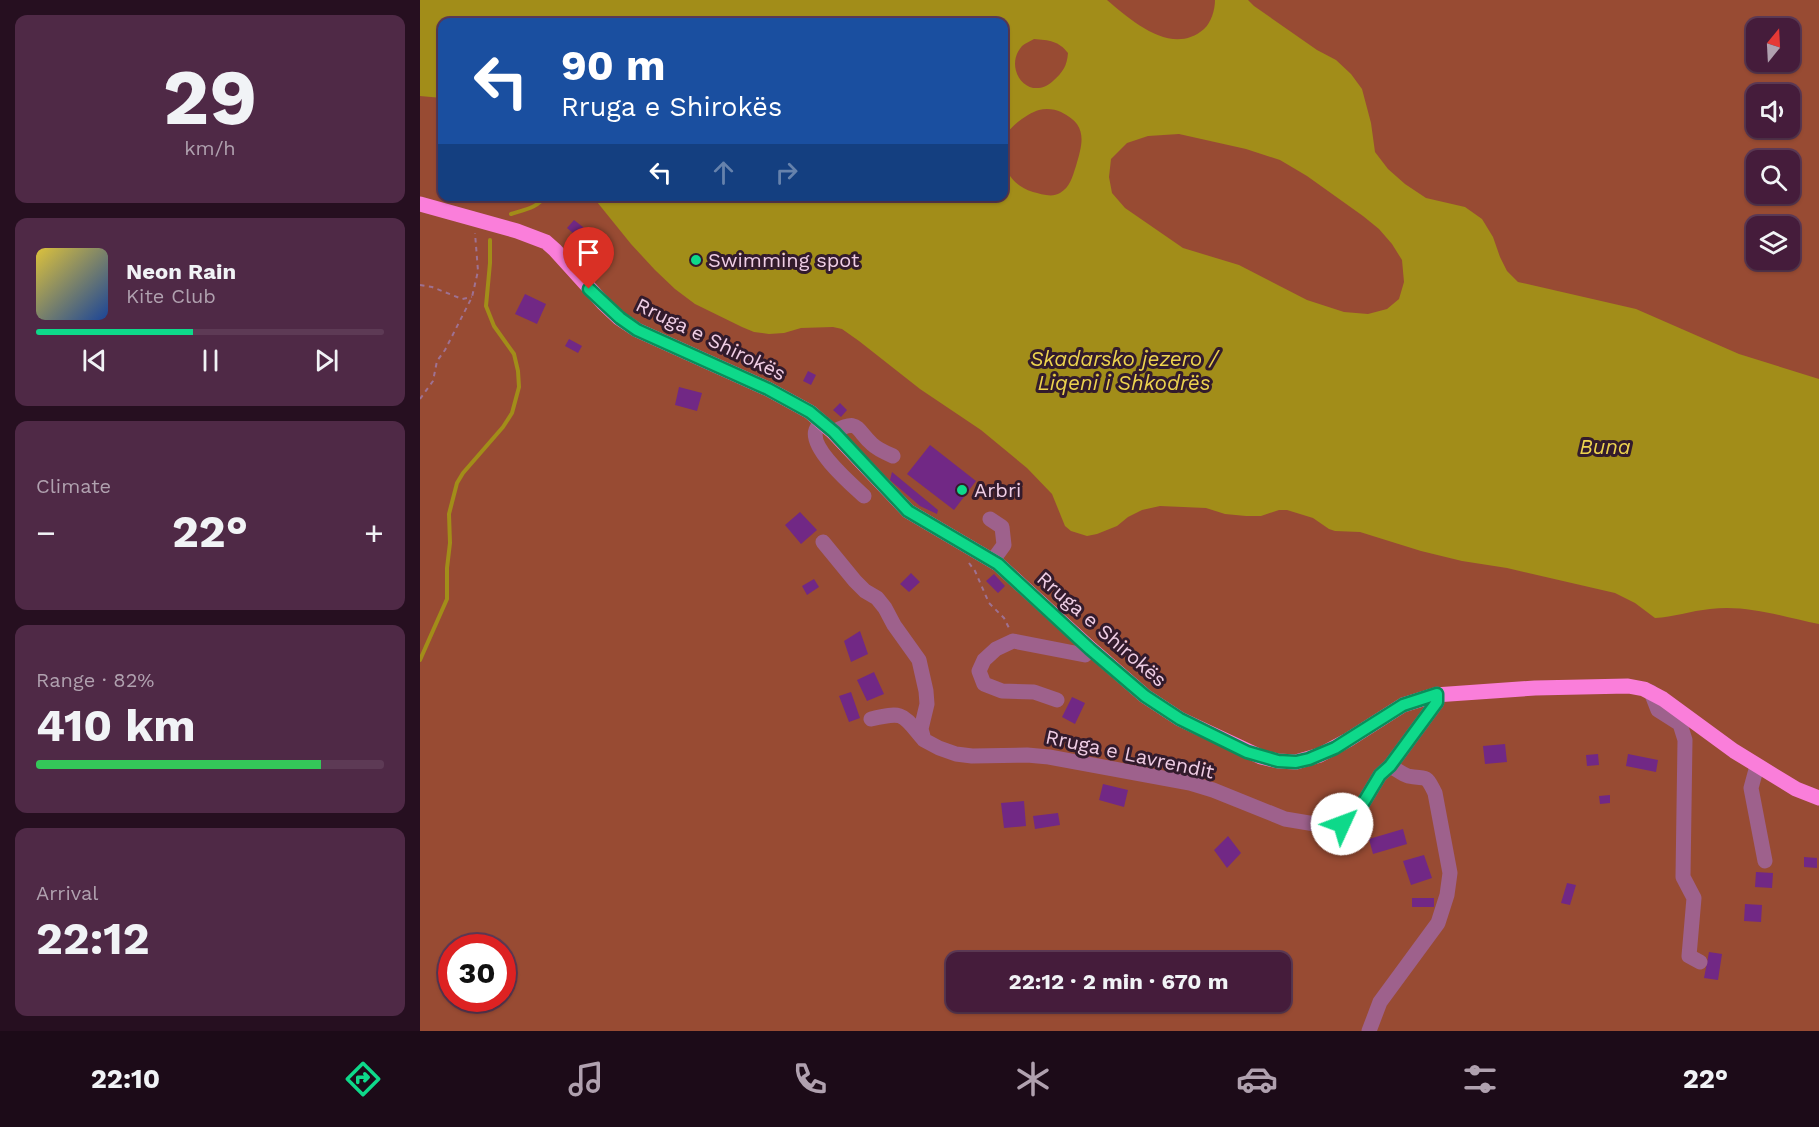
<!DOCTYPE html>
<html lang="en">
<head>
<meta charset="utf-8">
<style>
	body { margin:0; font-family:"Work Sans",sans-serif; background:#4f2946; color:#f1f3f6; height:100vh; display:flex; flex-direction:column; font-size:22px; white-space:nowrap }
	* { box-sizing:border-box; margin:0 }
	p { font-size:20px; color:#b0a1af }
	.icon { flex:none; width:33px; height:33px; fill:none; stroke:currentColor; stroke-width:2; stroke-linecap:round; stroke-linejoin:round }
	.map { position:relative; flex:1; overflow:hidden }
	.sheet { display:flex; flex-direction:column; gap:15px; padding:15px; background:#260f20; width:420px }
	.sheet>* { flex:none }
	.guide { position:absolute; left:18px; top:18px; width:570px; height:183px; border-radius:12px; box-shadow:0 2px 4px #0004,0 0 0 2px #5d3a55; background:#1a4fa0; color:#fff; overflow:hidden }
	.needle { width:39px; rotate:18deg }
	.buttons { position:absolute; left:1326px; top:18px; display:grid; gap:12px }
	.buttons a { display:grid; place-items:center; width:54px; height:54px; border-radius:12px; background:#451c3b; box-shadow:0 2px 4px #0004,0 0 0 2px #5d3a55; font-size:30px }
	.speed { position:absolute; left:18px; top:934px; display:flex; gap:12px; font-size:30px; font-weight:700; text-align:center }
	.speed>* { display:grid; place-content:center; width:78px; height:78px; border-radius:50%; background:#451c3b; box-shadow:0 2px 4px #0004,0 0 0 2px #5d3a55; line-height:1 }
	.speed .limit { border:9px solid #d22; background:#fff; color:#111 }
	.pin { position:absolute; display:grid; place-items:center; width:51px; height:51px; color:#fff; margin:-62px -26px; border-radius:50% 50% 50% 0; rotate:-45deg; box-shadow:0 0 6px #0007 }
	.pin .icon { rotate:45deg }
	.me { position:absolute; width:66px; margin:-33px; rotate:47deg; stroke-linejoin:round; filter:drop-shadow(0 0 4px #0008) }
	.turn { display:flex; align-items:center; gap:21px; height:126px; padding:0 24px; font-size:27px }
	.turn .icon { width:78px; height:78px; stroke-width:2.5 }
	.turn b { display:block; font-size:42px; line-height:51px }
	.lanes { display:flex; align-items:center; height:57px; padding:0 24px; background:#0003; justify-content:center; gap:30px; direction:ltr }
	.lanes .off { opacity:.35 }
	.big { font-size:45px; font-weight:700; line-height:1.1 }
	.sheet .tile { flex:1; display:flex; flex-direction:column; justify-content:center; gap:9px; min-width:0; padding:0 21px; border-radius:12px; background:#4f2946 }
	.sheet .dial { align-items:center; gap:0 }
	.dial b { font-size:78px; line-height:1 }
	.song { display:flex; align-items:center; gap:18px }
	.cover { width:72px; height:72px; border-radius:9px; background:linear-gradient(135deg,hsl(50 70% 55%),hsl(220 70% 35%)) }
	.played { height:6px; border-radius:3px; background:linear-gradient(90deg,#0ed98a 45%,#5d3a55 45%) }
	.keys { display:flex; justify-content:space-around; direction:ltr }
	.heat { display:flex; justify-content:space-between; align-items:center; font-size:33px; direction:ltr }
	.charge { height:9px; border-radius:4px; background:linear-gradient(90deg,#34c759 82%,#5d3a55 0) }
	.trip { position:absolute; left:526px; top:952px; width:345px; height:60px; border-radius:12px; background:#451c3b; box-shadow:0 2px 4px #0004,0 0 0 2px #5d3a55; font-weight:700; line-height:60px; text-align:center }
	.tabs { display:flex; height:96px; justify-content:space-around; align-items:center; background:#1c0b18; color:#b0a1af }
	.tabs .icon { width:42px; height:42px }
	.tabs .on { color:#0ed98a }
	.tabs b { font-size:27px; color:#f1f3f6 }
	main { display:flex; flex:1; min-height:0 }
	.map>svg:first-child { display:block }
	.green { fill:#984b33; fill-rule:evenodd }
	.water { fill:#a28d19; fill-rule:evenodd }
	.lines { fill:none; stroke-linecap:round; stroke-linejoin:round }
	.stream { stroke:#a28d19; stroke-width:4 }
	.building { fill:#712885 }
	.path { stroke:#9e7192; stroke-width:2; stroke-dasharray:4.5 4.5; stroke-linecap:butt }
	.minor { stroke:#9e618c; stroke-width:15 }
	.major { stroke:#fa7eda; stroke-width:15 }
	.route-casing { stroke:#098d5a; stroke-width:15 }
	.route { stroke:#0ed98a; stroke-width:10 }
	.poi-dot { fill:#0ed98a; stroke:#331b2c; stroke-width:2 }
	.labels { text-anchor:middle; stroke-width:6; stroke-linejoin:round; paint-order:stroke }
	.poi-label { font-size:20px; fill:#f0cee5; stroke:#331b2c; text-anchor:start }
	.street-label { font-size:20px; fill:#f0cee5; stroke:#331b2c }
	.water-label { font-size:21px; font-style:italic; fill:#edd34f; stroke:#331b2c }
</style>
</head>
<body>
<main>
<section class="sheet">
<div class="tile dial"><b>29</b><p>km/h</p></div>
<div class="tile">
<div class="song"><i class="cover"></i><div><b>Neon Rain</b><p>Kite Club</p></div></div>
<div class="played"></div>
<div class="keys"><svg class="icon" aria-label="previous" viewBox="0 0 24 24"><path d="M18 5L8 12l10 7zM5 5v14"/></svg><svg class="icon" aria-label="pause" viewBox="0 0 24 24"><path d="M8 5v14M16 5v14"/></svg><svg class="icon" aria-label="next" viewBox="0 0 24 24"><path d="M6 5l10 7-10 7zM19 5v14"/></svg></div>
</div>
<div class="tile"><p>Climate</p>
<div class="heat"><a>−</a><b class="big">22°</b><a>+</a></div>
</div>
<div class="tile"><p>Range · 82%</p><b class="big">410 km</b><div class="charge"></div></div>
<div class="tile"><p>Arrival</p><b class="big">22:12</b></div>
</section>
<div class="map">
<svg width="1399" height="1031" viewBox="0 0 1399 1031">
	<rect width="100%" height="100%" fill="#5c264f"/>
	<!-- green -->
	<path class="green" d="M0,0h1399v1031h-1399zM22,22h562v174h-562zM1336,28h34v34h-34zM1336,94h34v34h-34zM1336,160h34v34h-34zM1336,226h34v34h-34zM32,948h50v51h-50zM537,963h324v39h-324z"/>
	<!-- water -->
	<path class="water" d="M0,0h687c25,21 65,57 97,29 7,-6 11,-19 11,-29h33l6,6 63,44 19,10 15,14 11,15 9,34 4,29 13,17 17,15 21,14 39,9 17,12 11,18 7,20 7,14 11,11 118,27 103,45 80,25v245c-35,-7 -73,-20 -109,-15 -19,2 -37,8 -55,9l-20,-15 -20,-10 -108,-25 -45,-7 -41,-10 -61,-19 -25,-1 -6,-2 -16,-11 -26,-8h-8l-18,6h-15l-21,-2 -19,-6 -46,-2 -18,4 -14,7 -11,9 -20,8 -10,2 -16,-5 -6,-5 -13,-32 -25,-26 -46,-38 -61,-41 -61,-48 -17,-12 -9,-2 -32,1 -17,5 -15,1 -15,-2 -12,-5 -47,-23 -20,-15 -20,-19 -24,-26 -38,-47 411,-1v-31c6,14 14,22 29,27 8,2 19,6 27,1 10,-6 12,-15 16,-27 7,-24 12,-41 -15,-54 -6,-3 -15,-4 -22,-2 -11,3 -32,18 -35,29v-117h-562v76l-22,-2zM614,39c15,1 25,2 34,14 -1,13 -5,19 -15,28 -24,22 -51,-12 -31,-35 3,-3 9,-5 12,-7zM759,134l67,15 34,11 27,16 56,40 16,13 13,15 10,16 2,22 -5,17 -12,10 -19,5 -24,-2 -37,-12 -68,-35 -56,-17 -58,-40 -13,-15 -3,-16 2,-18 16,-16 21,-7z"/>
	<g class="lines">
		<!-- stream -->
		<path class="stream" d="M91,214c12,-4 27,-6 34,-18
			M0,660l27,-61v-31l3,-25 -1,-29 8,-31 6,-10 40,-46 9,-14 7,-26 -1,-16 -4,-17 -20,-28 -8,-20 4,-43v-23"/>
	</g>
	<!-- building -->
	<path class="building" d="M154,220l14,11 -7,9 -14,-12z
		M105,294l21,10 -9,20 -22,-10z
		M149,339l13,7 -4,7 -13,-7z
		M388,371l8,4 -5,10 -8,-4z
		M259,387l23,6 -5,18 -22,-6z
		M420,403l7,7 -6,7 -8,-7z
		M510,445l46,36 -22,29 -47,-36z
		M472,472l46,38 -1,4 -17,-8 -30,-26z
		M380,512l17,18 -16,14 -16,-19z
		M491,573l9,9 -11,10 -9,-8z
		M574,574l11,12 -7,7 -12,-12z
		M394,579l5,8 -12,8 -5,-9z
		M440,631l8,23 -17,8 -7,-21z
		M454,672l10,22 -17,7 -10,-21z
		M431,692l9,26 -11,4 -10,-26z
		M652,697l13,6 -10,21 -13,-7z
		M1085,744l2,18 -22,2 -2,-18z
		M1178,754l1,11 -12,1 -1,-11z
		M1208,754l30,6 -2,12 -30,-6z
		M683,784l25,6 -4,17 -25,-7z
		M1190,795v8l-10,1 -1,-8z
		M604,801l2,25 -22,2 -3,-25z
		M638,813l2,12 -25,4 -2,-13z
		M983,829l4,15 -34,10 -4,-15z
		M808,836l13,17 -14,15 -13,-18z
		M1004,855l8,23 -21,7 -8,-24z
		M1384,857l13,1v10l-13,-1z
		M1336,872l17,1 -1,15 -17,-1z
		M1147,883l9,2 -6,20 -9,-2z
		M992,898h22v9h-22z
		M1325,904l17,1 -1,17 -17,-1z
		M1289,952l13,2 -4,26 -14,-2z"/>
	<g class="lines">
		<!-- path -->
		<path class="path" d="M0,285l12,2 30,12 10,-2
			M0,399l13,-18 4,-20 8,-11 27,-53 6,-26 -3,-38
			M549,563l6,8 14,32 15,15 5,10"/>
		<!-- minor -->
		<path class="minor" d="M402,422c-1,1 -6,7 -6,8 -7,18 36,55 48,66
			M413,432c27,-14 22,-3 39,12 5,5 14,9 21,12
			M570,519l12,8 2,18 -11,15
			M403,542l32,39 10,10 12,7 8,10 9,17 25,35 7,31 1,13 -6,25 3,11 15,8 17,6 16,2 55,-1 22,2 141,26 23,7 72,29 42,7 15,-3 11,-7 9,-11 18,-30 10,-9 47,-64v-8
			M1231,692l7,18 22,14 5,16 -2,137 11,21 -5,58 11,6
			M637,700l-23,-8 -32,-1 -18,-7 -5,-13 5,-11 12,-11 17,-8 72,14 6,-6
			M451,719c34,-8 31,-5 53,21
			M1337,766l-6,22 14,73
			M949,1031l11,-29 58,-79 9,-28 3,-22 -15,-80c-10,-21 -9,-13 -27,-17 -6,-2 -12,-7 -18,-10"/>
		<!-- major -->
		<path class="major" d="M0,204l97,27 29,11 9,8 48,53 16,15 18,12 131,59 42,23 23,20 75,79 90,53 93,85 54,47 35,23 81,38 17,4 18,1 24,-7 28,-15 55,-35 32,-10 100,-7 93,-2 16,3 19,10 71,52 62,38 23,9"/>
	</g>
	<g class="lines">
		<!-- route casing -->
		<g class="route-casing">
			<path id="route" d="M169,289l31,29 17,12 131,59 42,23 24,20 74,79 90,53 92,85 55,47 35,23 67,33 31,9 18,1 13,-3 26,-11 68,-43 34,-11v8l-47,64 -10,9 -18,30 -9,11 -11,8"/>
		</g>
		<!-- route -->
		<use href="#route" class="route"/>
	</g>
	<!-- markers -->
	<g class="poi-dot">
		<circle cx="276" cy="260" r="6"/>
		<circle cx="542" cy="490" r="6"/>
	</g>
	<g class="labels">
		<!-- poi labels -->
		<g class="poi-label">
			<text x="288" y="267">Swimming spot</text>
			<text x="554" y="497">Arbri</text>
		</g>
		<!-- street labels -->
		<g class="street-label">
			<text transform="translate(291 339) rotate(26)" y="7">Rruga e Shirokës</text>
			<text transform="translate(682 629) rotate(41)" y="7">Rruga e Shirokës</text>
			<text transform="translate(710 754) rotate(12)" y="7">Rruga e Lavrendit</text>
		</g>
		<!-- water labels -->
		<g class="water-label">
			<text x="704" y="366">Skadarsko jezero /<tspan x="704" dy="24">Liqeni i Shkodrës</tspan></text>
			<text x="1185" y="454">Buna</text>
		</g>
	</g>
</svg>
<div class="buttons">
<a><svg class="needle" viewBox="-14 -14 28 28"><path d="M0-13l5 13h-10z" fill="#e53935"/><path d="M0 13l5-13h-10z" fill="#b0a1af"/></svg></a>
<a><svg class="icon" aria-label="sound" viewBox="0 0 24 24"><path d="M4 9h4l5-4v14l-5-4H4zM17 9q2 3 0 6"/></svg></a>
<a><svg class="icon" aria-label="search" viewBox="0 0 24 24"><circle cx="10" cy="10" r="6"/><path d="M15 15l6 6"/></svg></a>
<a><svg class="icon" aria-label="layers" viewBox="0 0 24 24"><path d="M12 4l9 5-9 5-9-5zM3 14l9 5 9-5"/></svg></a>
</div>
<div class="speed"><div class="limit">30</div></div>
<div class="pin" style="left:169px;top:289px;background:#d93025"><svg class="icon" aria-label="arrive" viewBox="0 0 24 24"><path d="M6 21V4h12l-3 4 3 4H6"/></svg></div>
<svg class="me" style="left:922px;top:824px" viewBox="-20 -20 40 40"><circle r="19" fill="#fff"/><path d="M0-13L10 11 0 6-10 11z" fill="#0ed98a"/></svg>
<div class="trip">22:12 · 2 min · 670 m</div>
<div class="guide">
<div class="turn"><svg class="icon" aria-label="left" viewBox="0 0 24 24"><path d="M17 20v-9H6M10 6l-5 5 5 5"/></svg><div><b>90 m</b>Rruga e Shirokës</div></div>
<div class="lanes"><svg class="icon" aria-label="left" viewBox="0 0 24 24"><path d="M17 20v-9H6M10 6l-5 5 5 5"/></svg><svg class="icon off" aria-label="ahead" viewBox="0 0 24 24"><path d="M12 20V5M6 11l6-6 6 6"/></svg><svg class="icon off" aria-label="right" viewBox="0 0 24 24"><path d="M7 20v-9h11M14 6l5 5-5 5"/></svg></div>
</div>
</div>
</main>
<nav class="tabs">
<b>22:10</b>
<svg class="icon on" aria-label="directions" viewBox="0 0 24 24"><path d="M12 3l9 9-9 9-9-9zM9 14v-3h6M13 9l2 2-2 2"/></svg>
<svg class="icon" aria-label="music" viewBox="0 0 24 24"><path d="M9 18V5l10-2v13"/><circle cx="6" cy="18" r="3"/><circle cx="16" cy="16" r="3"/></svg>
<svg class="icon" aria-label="phone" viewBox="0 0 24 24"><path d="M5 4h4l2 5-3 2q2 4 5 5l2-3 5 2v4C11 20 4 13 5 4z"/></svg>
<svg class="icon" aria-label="climate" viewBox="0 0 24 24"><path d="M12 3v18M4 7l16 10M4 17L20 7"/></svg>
<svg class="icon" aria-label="car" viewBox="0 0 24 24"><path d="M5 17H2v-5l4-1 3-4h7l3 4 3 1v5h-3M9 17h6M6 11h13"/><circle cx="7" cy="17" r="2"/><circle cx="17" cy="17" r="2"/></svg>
<svg class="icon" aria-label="filters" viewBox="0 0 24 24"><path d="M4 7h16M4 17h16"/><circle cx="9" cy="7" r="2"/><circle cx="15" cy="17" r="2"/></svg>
<b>22°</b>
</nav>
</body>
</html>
